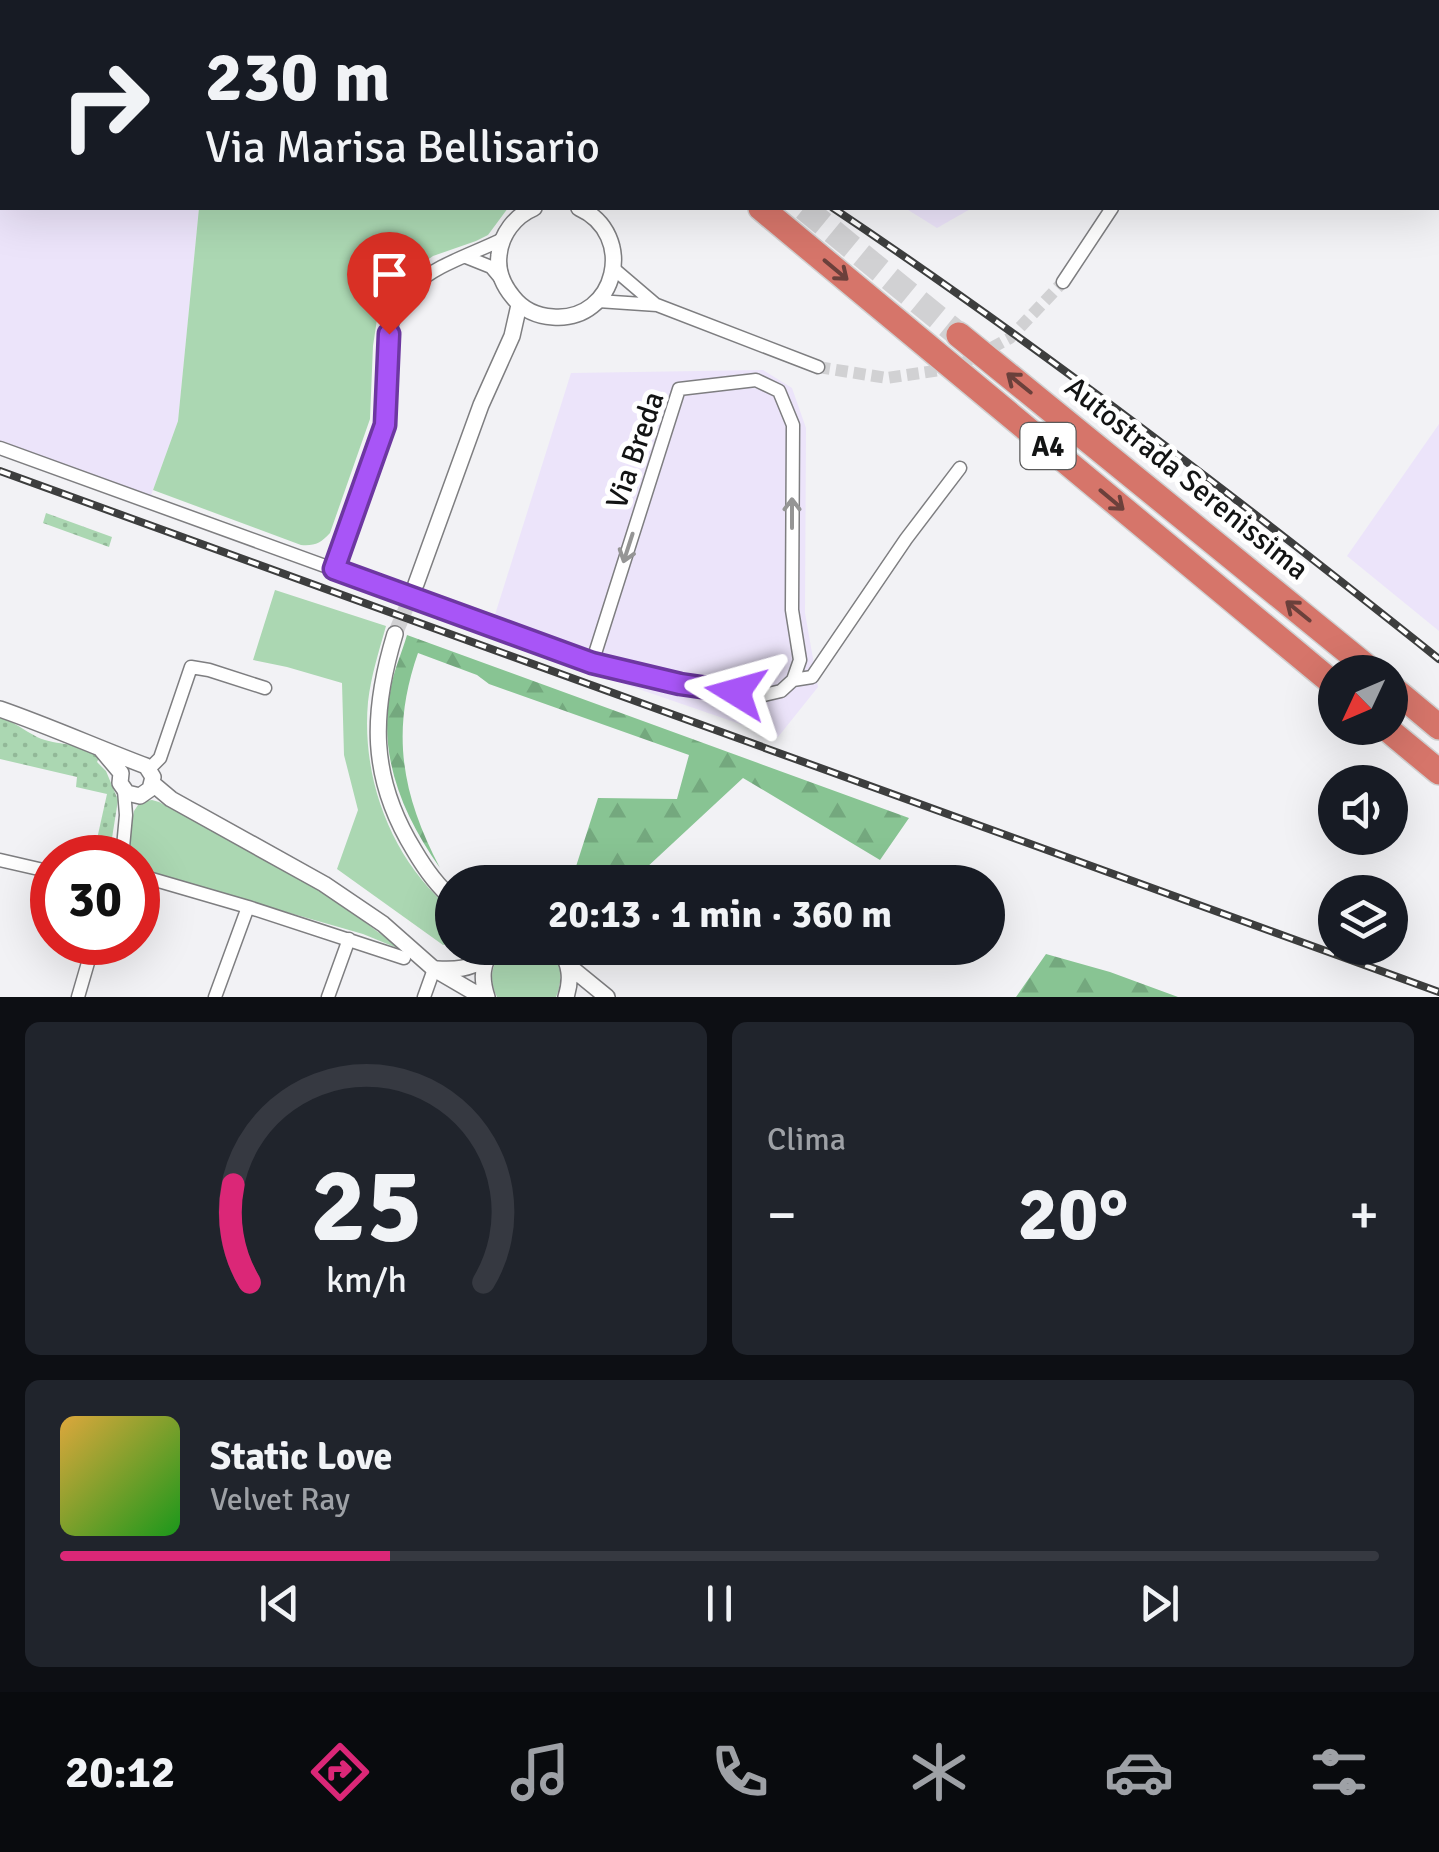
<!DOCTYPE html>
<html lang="it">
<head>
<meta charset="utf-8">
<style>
	body { margin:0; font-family:Signika,sans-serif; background:#20242c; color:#f1f3f6; height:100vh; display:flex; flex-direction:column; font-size:38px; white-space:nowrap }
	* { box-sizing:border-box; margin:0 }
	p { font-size:32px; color:#9ea1a6 }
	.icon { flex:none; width:55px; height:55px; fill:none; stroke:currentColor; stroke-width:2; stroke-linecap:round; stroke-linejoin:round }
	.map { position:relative; height:997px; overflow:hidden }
	.side { display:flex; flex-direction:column; gap:25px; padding:25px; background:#0d0f14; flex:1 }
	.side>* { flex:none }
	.banner { position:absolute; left:0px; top:0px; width:1440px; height:210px; box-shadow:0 10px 40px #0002; background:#171b24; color:#f1f3f6; overflow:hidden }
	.needle { width:65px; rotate:226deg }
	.controls { position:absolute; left:1318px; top:655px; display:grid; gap:20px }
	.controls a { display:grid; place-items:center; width:90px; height:90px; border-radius:50%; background:#171b24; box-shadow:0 10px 40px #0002; font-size:50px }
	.speed { position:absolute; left:30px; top:835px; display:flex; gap:20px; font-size:50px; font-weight:700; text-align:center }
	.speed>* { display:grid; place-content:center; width:130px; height:130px; border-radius:50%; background:#171b24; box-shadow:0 10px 40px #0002; line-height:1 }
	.speed .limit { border:15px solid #d22; background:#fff; color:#111 }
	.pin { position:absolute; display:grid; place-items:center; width:85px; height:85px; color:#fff; margin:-102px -42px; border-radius:50% 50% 50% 0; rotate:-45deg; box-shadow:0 0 10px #0007 }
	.pin .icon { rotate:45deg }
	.me { position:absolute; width:110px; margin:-55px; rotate:278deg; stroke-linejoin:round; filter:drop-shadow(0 0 8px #0008) }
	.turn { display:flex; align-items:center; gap:35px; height:210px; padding:0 40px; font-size:45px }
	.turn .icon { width:130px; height:130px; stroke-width:2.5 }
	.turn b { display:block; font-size:70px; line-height:85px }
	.big { font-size:75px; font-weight:700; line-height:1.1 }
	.side .tile { flex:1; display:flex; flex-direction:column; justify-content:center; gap:15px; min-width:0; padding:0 35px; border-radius:15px; background:#20242c }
	.side .dial { align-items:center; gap:0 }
	.dial svg { height:260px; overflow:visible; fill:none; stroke:#363941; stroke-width:7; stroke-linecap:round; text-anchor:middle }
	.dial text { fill:#f1f3f6; stroke:none }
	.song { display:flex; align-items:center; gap:30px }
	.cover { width:120px; height:120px; border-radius:15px; background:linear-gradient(135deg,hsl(40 70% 55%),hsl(120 70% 35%)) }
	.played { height:10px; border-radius:5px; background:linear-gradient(90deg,#db2777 25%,#363941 25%) }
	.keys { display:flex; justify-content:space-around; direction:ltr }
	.heat { display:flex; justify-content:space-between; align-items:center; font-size:55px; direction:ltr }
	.side .tiles { flex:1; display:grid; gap:25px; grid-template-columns:1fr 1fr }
	.tile:last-child { grid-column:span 2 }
	.trip { position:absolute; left:435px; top:865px; width:570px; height:100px; border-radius:50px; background:#171b24; box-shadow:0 10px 40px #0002; font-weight:700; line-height:100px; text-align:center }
	.dock { display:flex; height:160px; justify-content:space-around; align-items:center; background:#090b0e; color:#9ea1a6 }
	.dock .icon { width:70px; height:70px }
	.dock .selected { color:#db2777 }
	.dock b { font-size:45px; color:#f1f3f6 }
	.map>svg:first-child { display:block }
	.industrial { fill:#ece4fa }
	.grass { fill:#abd7b2 }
	.forest { fill:url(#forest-firs) }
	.park { fill:url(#park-dots) }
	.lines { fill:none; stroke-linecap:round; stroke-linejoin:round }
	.minor-tunnel { stroke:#d1d1d3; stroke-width:12; stroke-dasharray:12 6; stroke-linecap:butt }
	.tertiary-tunnel { stroke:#d1d1d3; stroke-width:15; stroke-dasharray:15 8; stroke-linecap:butt }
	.motorway-tunnel { stroke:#d1d1d3; stroke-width:25; stroke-dasharray:25 12; stroke-linecap:butt }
	.minor-casing { stroke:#7e7e80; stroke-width:15 }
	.tertiary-casing { stroke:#7e7e80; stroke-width:18 }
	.motorway-casing { stroke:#d0d0d0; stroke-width:28 }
	.minor { stroke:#fff; stroke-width:12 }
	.tertiary { stroke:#fff; stroke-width:15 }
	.motorway { stroke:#d6756a; stroke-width:25 }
	.rail-casing { stroke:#3d3e3e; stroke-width:8 }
	.rail { stroke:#fff; stroke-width:4; stroke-dasharray:11; stroke-linecap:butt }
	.oneway { stroke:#6b403b }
	.oneway2 { stroke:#959595 }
	.route-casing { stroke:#6d37a1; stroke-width:25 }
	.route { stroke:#a855f7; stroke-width:18 }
	.labels { text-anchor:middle; stroke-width:10; stroke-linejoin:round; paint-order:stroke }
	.shield { fill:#fff; stroke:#5a5a5a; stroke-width:2.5 }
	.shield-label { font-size:28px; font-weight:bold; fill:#131414 }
	.street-label { font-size:30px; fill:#131414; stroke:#fff }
</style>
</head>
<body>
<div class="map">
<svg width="1439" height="997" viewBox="0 0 1439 997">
	<defs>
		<pattern id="forest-firs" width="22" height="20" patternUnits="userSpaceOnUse" patternTransform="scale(2.5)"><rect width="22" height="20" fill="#88c493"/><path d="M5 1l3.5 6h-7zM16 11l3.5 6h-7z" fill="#74a87e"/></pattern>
		<pattern id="park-dots" width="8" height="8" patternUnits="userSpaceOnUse" patternTransform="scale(2.5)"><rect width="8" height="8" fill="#abd7b2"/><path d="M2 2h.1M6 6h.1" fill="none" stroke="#92b898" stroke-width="1.8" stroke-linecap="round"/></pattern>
	</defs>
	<rect width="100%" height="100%" fill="#f2f2f5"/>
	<!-- industrial -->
	<path class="industrial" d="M766,0h294l6,2h-301z
		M0,66l2,1v141h197l-21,213 -29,80 -149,-53z
		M905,208h67l-35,20z
		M763,370l29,18 14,40 -1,185 13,74 -40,50 -290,-100 83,-264z
		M1439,424v207l-92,-75z"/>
	<!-- grass -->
	<path class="grass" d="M0,0h346l3,2h-347v65l-2,-1z
		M199,208h309l-20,27 -12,6 -43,15 -20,14 -34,36 -6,40 -3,73 -40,114c-9,10 -15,13 -29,12l-148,-55 25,-69z
		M275,590l111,36c-7,25 -15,50 -18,76 -7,77 24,159 84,208v33l-9,2 -106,-76 21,-59 -14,-55 -2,-72 -55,-16 -34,-7z
		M152,800l7,2 163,88 80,60 -39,-16 -209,-60 -16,-9v-7l-8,-1 -4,-4 8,-42 6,-9z
		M508,948c10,-1 24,-3 34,0 22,5 21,33 14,49h-59c-9,-19 -6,-36 11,-49z"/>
	<!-- forest -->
	<path class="forest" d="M407,635l502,183 -29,42 -137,-82 -112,104h-60l27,-84 79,1 12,-44 -200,-71 -12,-9 -59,-22c-28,80 -16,142 22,215 -38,-54 -63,-113 -49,-181 3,-17 11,-35 16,-52z
		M1046,954l64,18 68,25h-162z"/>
	<!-- park -->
	<path class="park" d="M46,513l66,24 -3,10 -66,-24z
		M0,717c14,5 24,13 37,20 21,10 43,3 62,21l-2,4 9,9 12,29 -9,57h-16l14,-63 -31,-7 1,-10 -77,-18z"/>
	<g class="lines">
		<!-- minor-tunnel -->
		<path class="minor-tunnel" d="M818,367l69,11 67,-10 56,-30 53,-56"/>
		<!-- tertiary-tunnel -->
		<path class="tertiary-tunnel" d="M395,634l20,-47"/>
		<!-- motorway-tunnel -->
		<path class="motorway-tunnel" d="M511,0l3,2
			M551,0l3,2
			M804,208l155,127"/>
		<!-- minor casing -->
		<g class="minor-casing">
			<path id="minor" d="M1260,2l2,-2
				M466,257l25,10 10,12
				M614,269l41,35
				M1063,282l49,-74
				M598,301l59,4 161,62
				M0,448l592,215 88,21 84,11 17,-4 12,-11 7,-20 -8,-50 1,-185 -14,-34 -23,-11 -77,9 -87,274
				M333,569c12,-32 23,-63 35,-94 6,-17 14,-34 17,-51 5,-23 1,-46 2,-69 5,-81 56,-87 116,-116
				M793,680l19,-3 94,-138 54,-71
				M149,769l11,-11 31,-91 18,3 56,18
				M122,858l4,-43 -2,-25
				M0,860l52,12
				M138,875l110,32 156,51
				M78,997l16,-55
				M215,997l33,-90
				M328,997l21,-58
				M424,997l10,-28"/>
		</g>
		<!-- tertiary casing -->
		<g class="tertiary-casing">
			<path id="tertiary" d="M366,0l3,2
				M534,208c-19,8 -33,26 -35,47 -2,15 4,30 14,42 10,13 24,19 40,20 64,5 84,-83 26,-109
				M416,584l65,-179 31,-69 7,-31
				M395,634c-24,79 -26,143 19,216 10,17 22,35 38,48
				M0,709c49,17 98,39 146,57l7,11 -3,12 -10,7 -13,-3 -7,-10 1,-10 -21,-25
				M152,783l19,16 153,85 59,40 51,45 48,28
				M559,948c11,16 13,30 7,49
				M569,966l38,31
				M437,969c19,1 32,0 48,-10
				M487,997c-6,-18 -6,-34 7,-49"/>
		</g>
		<!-- motorway casing -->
		<g class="motorway-casing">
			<path id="motorway" d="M761,208l574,477
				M959,335l414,337
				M1390,686l49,41
				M1386,728l53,44"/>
		</g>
		<!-- minor -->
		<use href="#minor" class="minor"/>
		<!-- tertiary -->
		<use href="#tertiary" class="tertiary"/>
		<!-- motorway -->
		<use href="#motorway" class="motorway"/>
		<!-- rail casing -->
		<g class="rail-casing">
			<path id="rail" d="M526,0l3,2
				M547,0l4,2
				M833,208c209,140 409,294 606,451
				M0,471l1439,521"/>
		</g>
		<!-- rail -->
		<use href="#rail" class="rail"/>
	</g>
	<!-- one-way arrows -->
	<defs><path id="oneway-shaft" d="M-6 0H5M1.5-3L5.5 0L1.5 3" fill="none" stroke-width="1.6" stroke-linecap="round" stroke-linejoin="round" transform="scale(2.5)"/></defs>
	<g class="oneway">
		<use href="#oneway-shaft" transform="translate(836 270) rotate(40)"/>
		<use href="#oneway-shaft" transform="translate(1019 383) rotate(-141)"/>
		<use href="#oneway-shaft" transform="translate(1112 500) rotate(40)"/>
		<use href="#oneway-shaft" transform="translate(1298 611) rotate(-141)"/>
	</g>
	<g class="oneway2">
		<use href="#oneway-shaft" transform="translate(792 513) rotate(-90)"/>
		<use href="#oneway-shaft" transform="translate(628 548) rotate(108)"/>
	</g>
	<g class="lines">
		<!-- route casing -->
		<g class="route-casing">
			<path id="route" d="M389,334l-4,91 -51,144 258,94 88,21 56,8"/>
		</g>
		<!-- route -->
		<use href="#route" class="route"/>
	</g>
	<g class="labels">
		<!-- shield labels -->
		<rect class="shield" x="1020.5" y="423" width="55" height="46" rx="8"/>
		<g class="shield-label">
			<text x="1048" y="456">A4</text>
		</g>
		<!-- street labels -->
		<g class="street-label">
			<text transform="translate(635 450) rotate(-71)" y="10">Via Breda</text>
			<text transform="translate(1187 478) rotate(39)" y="10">Autostrada Serenissima</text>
		</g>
	</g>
</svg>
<div class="controls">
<a><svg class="needle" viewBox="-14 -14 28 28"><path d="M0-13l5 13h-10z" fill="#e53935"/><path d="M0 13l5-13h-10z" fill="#9ea1a6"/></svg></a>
<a><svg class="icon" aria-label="sound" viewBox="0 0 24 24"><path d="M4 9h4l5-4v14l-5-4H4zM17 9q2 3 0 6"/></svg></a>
<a><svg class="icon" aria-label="layers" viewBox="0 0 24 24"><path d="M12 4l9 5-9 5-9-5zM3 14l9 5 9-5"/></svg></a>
</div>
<div class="speed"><div class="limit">30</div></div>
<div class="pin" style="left:389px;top:334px;background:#d93025"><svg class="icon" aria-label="arrive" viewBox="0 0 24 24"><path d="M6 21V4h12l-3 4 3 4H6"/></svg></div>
<svg class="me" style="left:736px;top:692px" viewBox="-20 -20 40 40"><path d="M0-17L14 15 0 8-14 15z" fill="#a855f7" stroke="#fff" stroke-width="4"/></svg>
<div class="trip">20:13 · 1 min · 360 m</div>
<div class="banner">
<div class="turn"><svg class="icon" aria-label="right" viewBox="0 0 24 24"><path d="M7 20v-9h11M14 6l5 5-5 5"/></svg><div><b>230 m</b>Via Marisa Bellisario</div></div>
</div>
</div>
<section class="side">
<div class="tiles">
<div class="tile dial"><svg viewBox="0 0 100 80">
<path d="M14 69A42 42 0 1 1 86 69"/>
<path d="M14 69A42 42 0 0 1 9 39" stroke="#db2777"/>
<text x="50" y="56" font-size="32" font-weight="700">25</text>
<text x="50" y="72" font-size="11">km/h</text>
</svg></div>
<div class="tile"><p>Clima</p>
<div class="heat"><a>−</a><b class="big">20°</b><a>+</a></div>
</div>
<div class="tile">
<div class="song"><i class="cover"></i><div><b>Static Love</b><p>Velvet Ray</p></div></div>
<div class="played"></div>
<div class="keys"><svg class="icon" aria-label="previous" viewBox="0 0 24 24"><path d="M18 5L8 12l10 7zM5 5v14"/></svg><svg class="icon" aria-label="pause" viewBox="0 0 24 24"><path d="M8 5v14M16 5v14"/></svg><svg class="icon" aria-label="next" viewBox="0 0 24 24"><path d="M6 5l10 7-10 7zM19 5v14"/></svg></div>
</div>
</div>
</section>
<nav class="dock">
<b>20:12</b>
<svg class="icon selected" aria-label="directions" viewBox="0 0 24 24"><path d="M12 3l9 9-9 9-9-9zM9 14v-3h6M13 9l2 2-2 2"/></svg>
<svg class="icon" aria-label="music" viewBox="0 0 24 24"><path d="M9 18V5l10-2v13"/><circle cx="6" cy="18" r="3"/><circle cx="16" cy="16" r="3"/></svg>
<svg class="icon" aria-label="phone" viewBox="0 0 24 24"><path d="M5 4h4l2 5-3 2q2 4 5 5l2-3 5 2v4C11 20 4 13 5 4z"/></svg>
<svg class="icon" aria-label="climate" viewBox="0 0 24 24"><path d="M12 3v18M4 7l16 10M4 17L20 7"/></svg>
<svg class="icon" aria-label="car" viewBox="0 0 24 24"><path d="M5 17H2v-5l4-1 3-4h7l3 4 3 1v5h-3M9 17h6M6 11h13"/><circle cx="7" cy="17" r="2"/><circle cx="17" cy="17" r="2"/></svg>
<svg class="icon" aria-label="filters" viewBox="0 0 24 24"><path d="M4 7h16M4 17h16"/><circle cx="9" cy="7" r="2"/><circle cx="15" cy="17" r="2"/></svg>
</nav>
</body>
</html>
